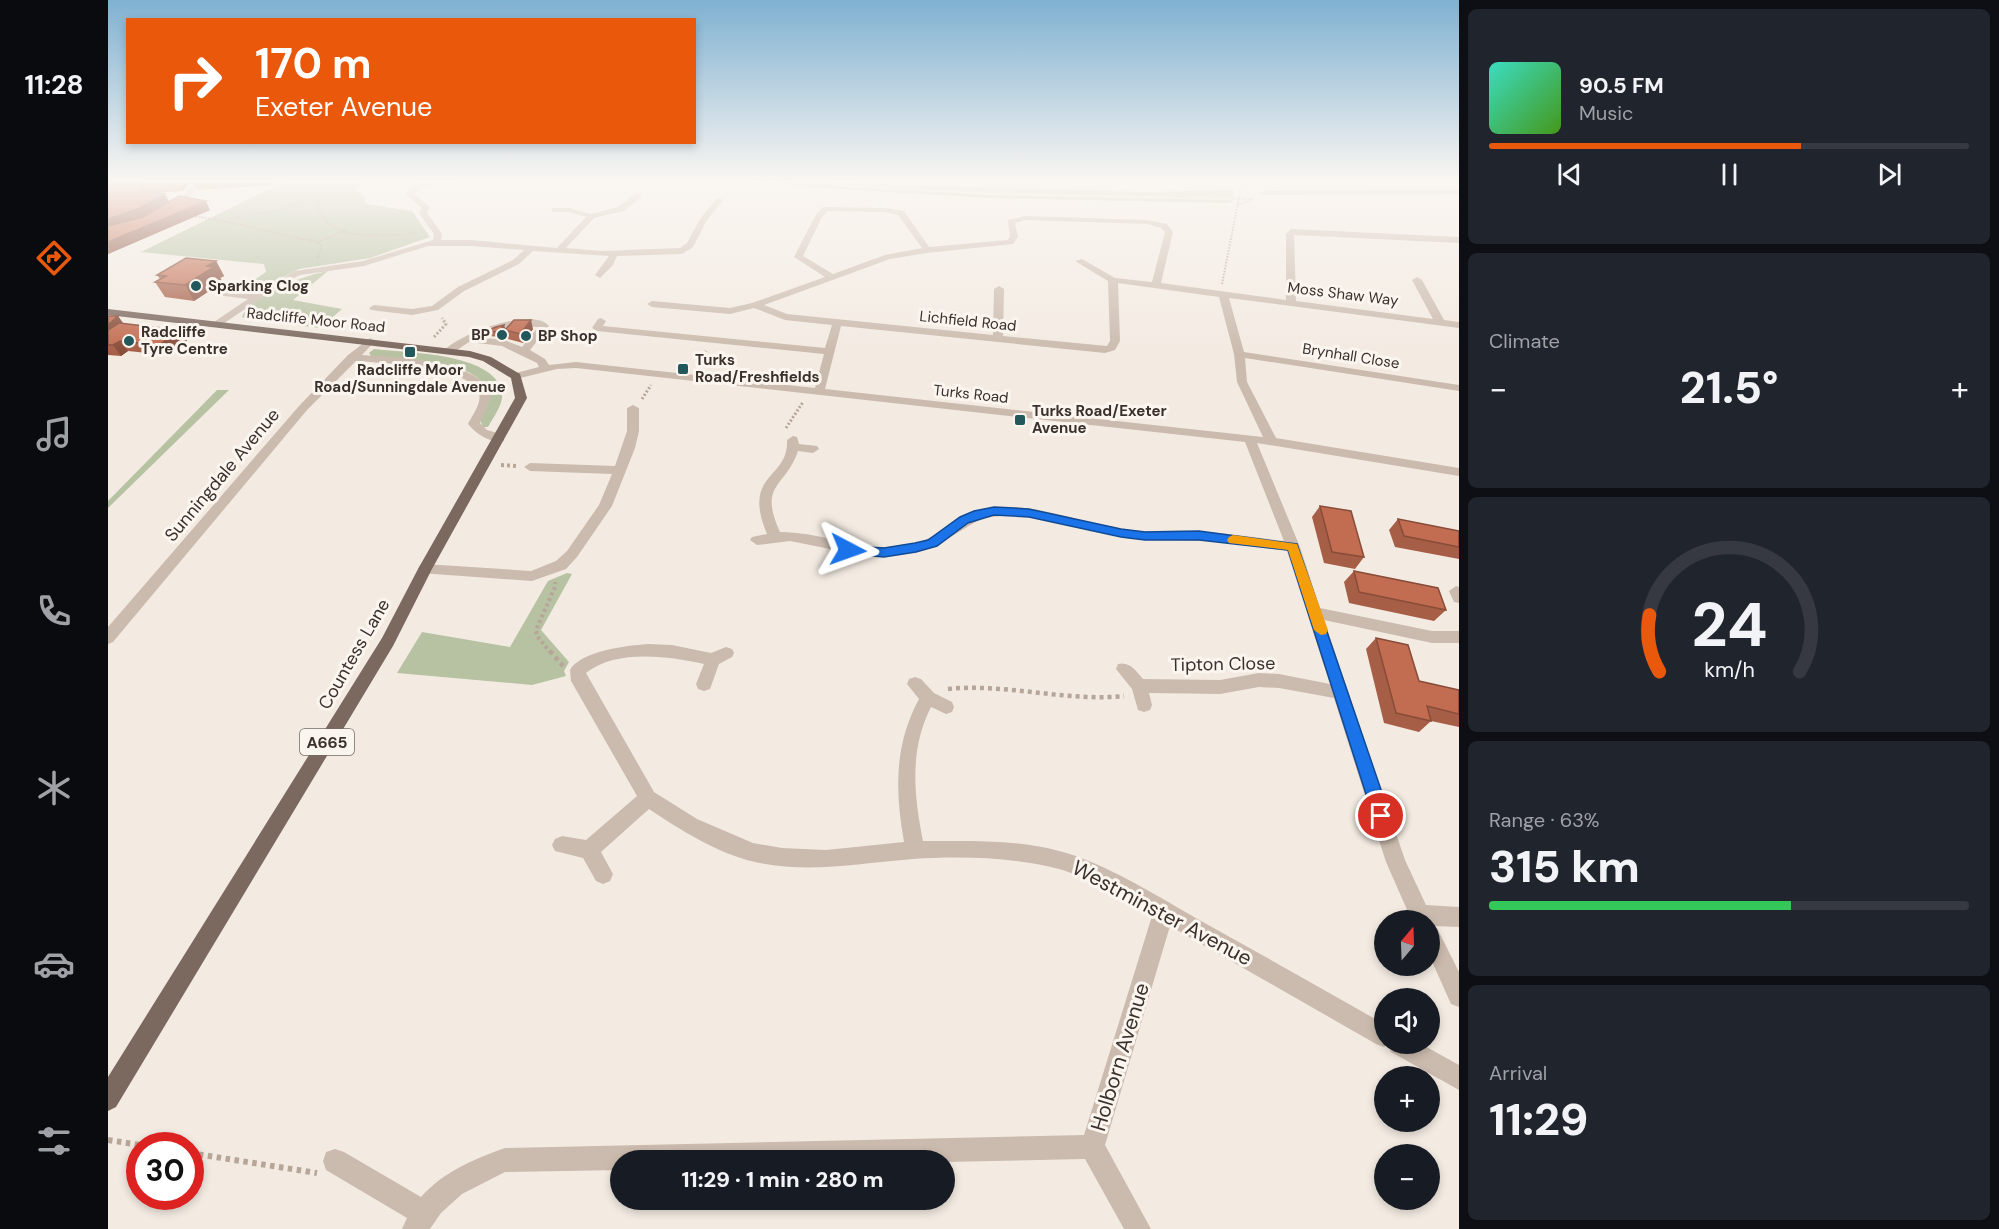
<!DOCTYPE html>
<html lang="en">
<head>
<meta charset="utf-8">
<style>
	body { margin:0; font-family:"DM Sans",sans-serif; background:#20242c; color:#f1f3f6; height:100vh; display:flex; flex-direction:column; font-size:22px; white-space:nowrap }
	* { box-sizing:border-box; margin:0 }
	p { font-size:20px; color:#9ea1a6 }
	.icon { flex:none; width:33px; height:33px; fill:none; stroke:currentColor; stroke-width:2; stroke-linecap:round; stroke-linejoin:round }
	.map { position:relative; flex:1; overflow:hidden }
	.details { display:flex; flex-direction:column; gap:9px; padding:9px; background:#0d0f14; width:540px }
	.details>* { flex:none }
	.hud { position:absolute; left:18px; top:18px; width:570px; height:126px; border-radius:0px; box-shadow:0 3px 9px #0003; background:#ea580c; color:#fff; overflow:hidden }
	.needle { width:39px; rotate:19deg }
	.tools { position:absolute; left:1266px; top:910px; display:grid; gap:12px }
	.tools a { display:grid; place-items:center; width:66px; height:66px; border-radius:50%; background:#171b24; box-shadow:0 3px 9px #0003; font-size:30px }
	.speed { position:absolute; left:18px; top:1132px; display:flex; gap:12px; font-size:30px; font-weight:700; text-align:center }
	.speed>* { display:grid; place-content:center; width:78px; height:78px; border-radius:50%; background:#171b24; box-shadow:0 3px 9px #0003; line-height:1 }
	.speed .limit { border:9px solid #d22; background:#fff; color:#111 }
	.pin { position:absolute; display:grid; place-items:center; width:51px; height:51px; color:#fff; margin:-26px; border:3px solid #fff; border-radius:50%; box-shadow:0 2px 6px #0007 }
	.me { position:absolute; width:66px; margin:-33px; rotate:94deg; stroke-linejoin:round; filter:drop-shadow(0 0 4px #0008) }
	.turn { display:flex; align-items:center; gap:21px; height:126px; padding:0 30px; font-size:27px }
	.turn .icon { width:78px; height:78px; stroke-width:2.5 }
	.turn b { display:block; font-size:42px; line-height:51px }
	.big { font-size:45px; font-weight:800; line-height:1.1 }
	.details .tile { flex:1; display:flex; flex-direction:column; justify-content:center; gap:9px; min-width:0; padding:0 21px; border-radius:9px; background:#20242c }
	.details .dial { align-items:center; gap:0 }
	.dial svg { height:156px; overflow:visible; fill:none; stroke:#363941; stroke-width:7; stroke-linecap:round; text-anchor:middle }
	.dial text { fill:#f1f3f6; stroke:none }
	.song { display:flex; align-items:center; gap:18px }
	.cover { width:72px; height:72px; border-radius:9px; background:linear-gradient(135deg,hsl(170 70% 55%),hsl(100 70% 35%)) }
	.played { height:6px; border-radius:3px; background:linear-gradient(90deg,#ea580c 65%,#363941 65%) }
	.keys { display:flex; justify-content:space-around; direction:ltr }
	.heat { display:flex; justify-content:space-between; align-items:center; font-size:33px; direction:ltr }
	.charge { height:9px; border-radius:4px; background:linear-gradient(90deg,#34c759 63%,#363941 0) }
	.trip { position:absolute; left:502px; top:1150px; width:345px; height:60px; border-radius:30px; background:#171b24; box-shadow:0 3px 9px #0003; font-weight:800; line-height:60px; text-align:center }
	main { display:flex; flex:1; min-height:0 }
	.tabs { display:flex; flex-direction:column; width:108px; justify-content:space-around; align-items:center; background:#090b0e; color:#9ea1a6 }
	.tabs .icon { width:42px; height:42px }
	.tabs .selected { color:#ea580c }
	.tabs b { font-size:27px; color:#f1f3f6 }
	.map>svg:first-child { display:block }
	.green { fill:#b7c2a2 }
	.lines { fill:none; stroke-linecap:round; stroke-linejoin:round }
	.path-far4 { stroke:#b7a598; stroke-width:2; stroke-dasharray:1.5 1.5; stroke-linecap:butt }
	.path-far3 { stroke:#b7a598; stroke-width:3; stroke-dasharray:2 2; stroke-linecap:butt }
	.path-far2 { stroke:#b7a598; stroke-width:4; stroke-dasharray:3 3; stroke-linecap:butt }
	.path-far1 { stroke:#b7a598; stroke-width:4.5; stroke-dasharray:4 4; stroke-linecap:butt }
	.path { stroke:#b7a598; stroke-width:6; stroke-dasharray:4.5 4.5; stroke-linecap:butt }
	.minor { fill:#cbbbae; fill-rule:evenodd }
	.major { fill:#7b685e; fill-rule:evenodd }
	.path-bridge { stroke:#b7a598; stroke-width:2; stroke-dasharray:1.5 1.5; stroke-linecap:butt }
	.wall { fill:#a75e46 }
	.shaded-wall { fill:#884c39 }
	.building { fill:#c26d51; stroke:#884c39; stroke-width:1.5 }
	.route { fill:#1a73e8; stroke:#114b97; stroke-width:1.5 }
	.slow { fill:#f59e0b }
	.poi-dot { fill:#22575b; stroke:#faf5ee; stroke-width:2 }
	.labels { text-anchor:middle; stroke-width:6; stroke-linejoin:round; paint-order:stroke }
	.far-poi-label { font-size:15px; font-weight:bold; fill:#3a302c; stroke:#faf5ee; text-anchor:start }
	.far-street-label { font-size:15px; fill:#3a302c; stroke:#faf5ee }
	.shield { fill:#faf5ee; stroke:#746b66; stroke-width:1.5 }
	.shield-label { font-size:16px; font-weight:bold; fill:#3a302c }
	.street-label { font-size:18px; fill:#3a302c; stroke:#faf5ee }
	.near-street-label { font-size:21px; fill:#3a302c; stroke:#faf5ee }
</style>
</head>
<body>
<main>
<nav class="tabs">
<b>11:28</b>
<svg class="icon selected" aria-label="directions" viewBox="0 0 24 24"><path d="M12 3l9 9-9 9-9-9zM9 14v-3h6M13 9l2 2-2 2"/></svg>
<svg class="icon" aria-label="music" viewBox="0 0 24 24"><path d="M9 18V5l10-2v13"/><circle cx="6" cy="18" r="3"/><circle cx="16" cy="16" r="3"/></svg>
<svg class="icon" aria-label="phone" viewBox="0 0 24 24"><path d="M5 4h4l2 5-3 2q2 4 5 5l2-3 5 2v4C11 20 4 13 5 4z"/></svg>
<svg class="icon" aria-label="climate" viewBox="0 0 24 24"><path d="M12 3v18M4 7l16 10M4 17L20 7"/></svg>
<svg class="icon" aria-label="car" viewBox="0 0 24 24"><path d="M5 17H2v-5l4-1 3-4h7l3 4 3 1v5h-3M9 17h6M6 11h13"/><circle cx="7" cy="17" r="2"/><circle cx="17" cy="17" r="2"/></svg>
<svg class="icon" aria-label="filters" viewBox="0 0 24 24"><path d="M4 7h16M4 17h16"/><circle cx="9" cy="7" r="2"/><circle cx="15" cy="17" r="2"/></svg>
</nav>
<div class="map">
<svg width="1351" height="1229" viewBox="0 0 1351 1229">
	<rect width="100%" height="100%" fill="#f3ebe2"/>
	<!-- green -->
	<path class="green" d="M183,182h71l-7,8 9,6 2,8 46,7 18,26 -60,21 -71,11 -42,21 -19,1 28,-19 -2,-8 -123,-12 128,-63z
		M619,182h36l230,13 239,5 -1,3h-5l-239,-5z
		M698,182l339,10 89,-2 -1,7 -239,-5z
		M220,271l-35,29 49,9 -22,19 -74,-9 -4,-2c8,-21 65,-43 86,-46z
		M266,349c30,4 130,3 128,49 -1,9 -9,20 -14,29h-5l-3,-7 10,-23c-7,-39 -86,-37 -118,-40l-3,-4z
		M109,390h12l-121,118v-7z
		M459,573l5,1 -31,56 28,32 -5,9 2,5 -34,9 -135,-12 25,-41 88,15 38,-66z"/>
	<g class="lines">
		<!-- path-far4 -->
		<path class="path-far4" d="M221,182c-8,8 -15,18 -9,30 13,30 70,24 97,21
			M675,182l176,9 293,8
			M1132,190l11,-8
			M1130,205l15,-6
			M85,216c42,6 83,18 125,26l4,5 -5,12
			M119,219l53,-9 39,-17
			M210,242l27,-11
			M1114,284l16,-81"/>
		<!-- path-far3 -->
		<path class="path-far3" d="M326,337l12,-13 -4,-6
			M591,366l7,-15
			M534,399l9,-14
			M678,428l17,-26"/>
		<!-- path-far2 -->
		<path class="path-far2" d="M393,465l16,1
			M443,653l-14,-17 -1,-6 19,-43v-5"/>
		<!-- path-far1 -->
		<path class="path-far1" d="M442,651l13,15
			M840,689c59,-6 117,13 176,7"/>
		<!-- path -->
		<path class="path" d="M0,1140l39,6
			M82,1153l127,20"/>
		<!-- minor -->
		<path class="minor" d="M84,182h8c-7,11 -20,30 -34,30v-4l20,-15z
			M301,182h59l-47,6 -7,6 16,13 -3,6 15,21 -1,6h30l86,8 29,-31 -17,-5h-17v-4h17l22,6 27,-7 17,-14h6v4l-17,14 -30,7 -28,30 35,3 79,-3 7,-5 13,-24 17,-21 7,2 -17,20 -14,27 -11,7 -65,2 -4,9 -13,13 -5,-3 14,-19 -76,-5 -14,13 -55,27 -26,19 -26,5 -41,-5 -2,-2 5,-3 38,4 20,-3 26,-19 55,-27 11,-10 -53,-4h-43l-64,20 -64,9 -18,9 -62,42h-6v-4l34,-23 -31,-4v-4l38,3 40,-23 68,-10 70,-21 1,-6 -15,-21 3,-5 -17,-14 9,-8z
			M1351,190v4l-196,1 -4,-2 4,-2z
			M715,207l62,1 19,3 25,36 78,-7 3,-3 -2,-17 17,-4 122,4 20,4 6,8 -12,51 125,17v-66l5,-5 168,8v6l-165,-8 2,66 137,18 -21,-39 5,-3 5,3 22,40 15,2v6l-230,-30 15,54 215,33v6l-214,-33 2,24 29,56 183,30v8l-202,-33 43,104 20,61 112,23h27v12h-27l-108,-23 81,240 21,45 33,2v20l-26,-1 4,2 22,44v35l-8,-3 -21,-47v-36h-18l-26,-59 -52,-164 -55,-10 -20,-1 -39,7 -71,-1 3,12 -2,5 -6,2 -6,-2 -6,-21 -16,-20 2,-5c12,-3 18,7 25,15l77,1 39,-7 20,1 51,10 -43,-133 -77,-10 -80,-2 -88,-20 -31,-4 -29,3 -48,29 -32,8 -37,1 -75,-15 -33,4 -7,-5 2,-3 15,-3c-26,-62 22,-54 20,-94l6,-4 4,1 2,7 18,2 2,3 -6,4 -15,-2c-13,38 -40,32 -18,81 45,0 83,22 130,13 32,-7 52,-36 86,-38 46,-3 89,18 134,23 19,2 39,0 59,1 32,1 63,6 95,10l-39,-99 -669,-74 -19,1 -41,10 -4,-1v-4l27,-7 -2,-4 -35,-17 -33,-4 -15,10 -9,-2c15,-16 87,-44 104,-24l-19,24 15,9 4,6 27,-3 239,26 9,-34 -227,-23 -5,-3 6,-9 3,-1 5,3 -3,5 222,22 7,-23 -47,-5 -31,-12 -24,6 -78,-7 -5,-3 5,-3 78,7 22,-5 73,-26 -31,-20 21,-41zM720,211l57,1 13,3 24,33 -37,7 -52,19 -30,-18 19,-39zM917,220l122,4 14,4 4,4 -13,50 -37,-4 -33,-19 -7,2 33,20 2,60 -3,5 -104,-10 1,-47 -5,-3 -5,3 -1,46 -206,-21 -23,-9 126,-46 37,-6 86,-9 5,-7 -3,-14zM1010,283l101,14 15,57 3,28 26,55 -438,-48 16,-63 264,27 10,-3 5,-9zM409,326l21,1 -16,20 -18,-7 -26,-3 19,-7z
			M262,338l5,3 -13,14c29,2 126,5 129,43l-11,25 7,7 17,5v6c-14,2 -27,-6 -36,-17 4,-8 14,-21 11,-30 -7,-28 -98,-31 -123,-33l-49,49 -194,232 -5,2v-17l191,-221 49,-51z
			M525,405l6,3v23l-4,17 -23,58 -35,51 -11,12 -34,12 -112,-8 -2,-4 2,-4 5,-1 106,7 25,-10 11,-10 32,-46 13,-31 -82,-3 -6,-4 6,-4 85,3 12,-35v-23z
			M1348,586l3,1v16l-5,-1 -5,-11z
			M541,644l23,1 39,8 15,-6 6,2 2,4 -2,4 -13,7 -9,25 -6,2 -6,-2 -2,-5 8,-20c-36,-8 -88,-15 -118,9l68,119 43,27 56,24 29,5 44,2 78,-8c-9,-51 -10,-97 15,-143l-12,-15 2,-5 6,-2 6,2 13,14 18,9 2,5 -2,5 -6,2 -15,-7c-22,43 -17,89 -8,134 45,0 92,-2 136,10 44,11 95,43 135,66 63,35 127,71 190,107v20h37l38,21v25l-68,-38 -3,-7 -4,2 -8,-3 -206,-118 -65,219 46,84h-27l-39,-70 -140,3 -324,-1v9l-116,2 -43,22 -21,19 -11,16h-28l5,-11 -81,-48 -3,-9 3,-9 9,-3 9,3 77,45c22,-25 53,-38 84,-49l579,-13 68,-219c-29,-16 -61,-38 -93,-47 -46,-12 -99,-13 -146,-10 -53,4 -105,15 -158,3 -39,-9 -74,-32 -106,-53l-48,43 12,22 -3,7 -7,3 -7,-3 -13,-23 -28,-7 -3,-6 3,-6 7,-3 24,4 51,-44 -66,-115 -1,-11c10,-19 59,-25 79,-26z"/>
		<!-- major -->
		<path class="major" d="M0,309l362,42 21,6 29,17 7,24 -95,171 -39,77 -277,461 -8,4v-34l274,-439 36,-69 97,-171 -4,-20 -28,-17 -14,-4 -361,-42z"/>
		<!-- path-bridge -->
		<path class="path-bridge" d="M1130,203l2,-13"/>
	</g>
	<!-- wall -->
	<path class="wall" d="M0,182h82l-7,9 -27,2 13,9 41,8 -102,44z
		M85,182h80l-2,3 -74,5z
		M108,261l8,15 -4,2 3,4 -29,19 -29,-4 -10,-15 5,-3 -3,-4z
		M0,316h10l5,8 57,6 7,11 -21,14 -38,-4 -7,5 -13,-1z
		M425,329l-10,14 -15,-4 -3,-8 -4,6 -13,-1 -2,-5z
		M1212,506l44,51 -9,12 -31,-6 -12,-46z
		M1290,519l61,12v28l-64,-12 -6,-17z
		M1246,571l92,39 -12,11 -85,-18 -5,-21z
		M1268,638l43,43 40,9v37l-28,-6 -12,11 -35,-9 -18,-74z"/>
	<!-- shaded-wall -->
	<path class="shaded-wall" d="M70,182h12l-7,9z
		M57,194l5,9 -27,15 -35,12v-11z
		M98,201l4,9 -102,44v-12z
		M108,261l8,15 -4,2 3,4 -29,19 -9,-16 22,-19z
		M10,316l8,11 -18,14v-16z
		M423,320l2,9 -10,14 -3,-9z
		M396,325l2,5 -5,7 -2,-5z
		M72,330l7,11 -21,14 -7,-10z
		M12,341l8,10 -7,5 -8,-11z"/>
	<!-- building -->
	<path class="building" d="M0,182h70l-37,3v5l24,4 -27,15 -30,10z
		M71,196l27,5 -98,41v-16l35,-9z
		M78,258l30,3 -9,5 7,1 -29,18 -30,-3 11,-6 -9,-1z
		M0,316h10l-10,9z
		M406,320h17l-11,14 -15,-4z
		M11,323l61,7 -21,15 -39,-4 -7,4h-5v-15z
		M396,325l-5,7 -13,-1 10,-4z
		M1212,506l31,5 13,46 -32,-5z
		M1290,519l61,12v16l-55,-11z
		M1246,571l84,17 8,22 -87,-18z
		M1268,638l32,7 11,36 40,9v24l-32,-8 4,15 -35,-8z"/>
	<!-- sky -->
	<linearGradient id="sky" x2="0" y2="1"><stop stop-color="#7fb1d1"/><stop offset="0.51" stop-color="#faf6f2"/><stop offset="1" stop-color="#faf6f2" stop-opacity="0"/></linearGradient>
	<rect width="1351" height="354" fill="url(#sky)"/>
	<!-- route -->
	<path class="route" d="M886,507l35,2 92,20 24,3 54,-1 98,13 93,272 -3,5 -6,2 -6,-2 -2,-5 -85,-266 -89,-10h-54l-24,-3 -92,-20 -35,-2 -26,8 -31,23 -21,6 -32,5 -36,-3 -6,-4 6,-4 36,2 31,-5 13,-3 32,-23 14,-6z"/>
	<!-- slow -->
	<path class="slow" d="M1125,535l64,9 31,86 -2,4 -5,1 -7,-5 -26,-80 -59,-7 -2,-3 2,-3z"/>
	<!-- markers -->
	<g class="poi-dot">
		<circle cx="88" cy="286" r="6"/>
		<circle cx="394" cy="335" r="6"/>
		<circle cx="418" cy="336" r="6"/>
		<circle cx="21" cy="341" r="6"/>
		<rect x="296" y="346" width="12" height="12" rx="3"/>
		<rect x="569" y="363" width="12" height="12" rx="3"/>
		<rect x="906" y="414" width="12" height="12" rx="3"/>
	</g>
	<g class="labels">
		<!-- far-poi labels -->
		<g class="far-poi-label">
			<text x="100" y="291">Sparking Clog</text>
			<text x="33" y="337">Radcliffe<tspan x="33" dy="17">Tyre Centre</tspan></text>
			<text x="382" y="340" text-anchor="end">BP</text>
			<text x="430" y="341">BP Shop</text>
			<text x="587" y="365">Turks<tspan x="587" dy="17">Road/Freshfields</tspan></text>
			<text x="302" y="375" text-anchor="middle">Radcliffe Moor<tspan x="302" dy="17">Road/Sunningdale Avenue</tspan></text>
			<text x="924" y="416">Turks Road/Exeter<tspan x="924" dy="17">Avenue</tspan></text>
		</g>
		<!-- far-street labels -->
		<g class="far-street-label">
			<text transform="translate(1235 294) rotate(7)" y="5">Moss Shaw Way</text>
			<text transform="translate(208 320) rotate(6)" y="5">Radcliffe Moor Road</text>
			<text transform="translate(860 321) rotate(6)" y="5">Lichfield Road</text>
			<text transform="translate(1243 356) rotate(9)" y="5">Brynhall Close</text>
			<text transform="translate(863 394) rotate(6)" y="5">Turks Road</text>
		</g>
		<!-- shield labels -->
		<rect class="shield" x="192" y="729" width="54" height="26" rx="4.5"/>
		<g class="shield-label">
			<text x="219" y="748">A665</text>
		</g>
		<!-- street labels -->
		<g class="street-label">
			<text transform="translate(114 475) rotate(-50)" y="6">Sunningdale Avenue</text>
			<text transform="translate(246 654) rotate(-60)" y="6">Countess Lane</text>
			<text transform="translate(1115 664) rotate(-1)" y="6">Tipton Close</text>
		</g>
		<!-- near-street labels -->
		<g class="near-street-label">
			<text transform="translate(1054 913) rotate(28)" y="7">Westminster Avenue</text>
			<text transform="translate(1012 1057) rotate(-73)" y="7">Holborn Avenue</text>
		</g>
	</g>
</svg>
<div class="tools">
<a><svg class="needle" viewBox="-14 -14 28 28"><path d="M0-13l5 13h-10z" fill="#e53935"/><path d="M0 13l5-13h-10z" fill="#9ea1a6"/></svg></a>
<a><svg class="icon" aria-label="sound" viewBox="0 0 24 24"><path d="M4 9h4l5-4v14l-5-4H4zM17 9q2 3 0 6"/></svg></a>
<a>+</a>
<a>−</a>
</div>
<div class="speed"><div class="limit">30</div></div>
<div class="pin" style="left:1273px;top:816px;background:#d93025"><svg class="icon" aria-label="arrive" viewBox="0 0 24 24"><path d="M6 21V4h12l-3 4 3 4H6"/></svg></div>
<svg class="me" style="left:740px;top:550px" viewBox="-20 -20 40 40"><path d="M0-17L14 15 0 8-14 15z" fill="#1a73e8" stroke="#fff" stroke-width="4"/></svg>
<div class="trip">11:29 · 1 min · 280 m</div>
<div class="hud">
<div class="turn"><svg class="icon" aria-label="right" viewBox="0 0 24 24"><path d="M7 20v-9h11M14 6l5 5-5 5"/></svg><div><b>170 m</b>Exeter Avenue</div></div>
</div>
</div>
<section class="details">
<div class="tile">
<div class="song"><i class="cover"></i><div><b>90.5 FM</b><p>Music</p></div></div>
<div class="played"></div>
<div class="keys"><svg class="icon" aria-label="previous" viewBox="0 0 24 24"><path d="M18 5L8 12l10 7zM5 5v14"/></svg><svg class="icon" aria-label="pause" viewBox="0 0 24 24"><path d="M8 5v14M16 5v14"/></svg><svg class="icon" aria-label="next" viewBox="0 0 24 24"><path d="M6 5l10 7-10 7zM19 5v14"/></svg></div>
</div>
<div class="tile"><p>Climate</p>
<div class="heat"><a>−</a><b class="big">21.5°</b><a>+</a></div>
</div>
<div class="tile dial"><svg viewBox="0 0 100 80">
<path d="M14 69A42 42 0 1 1 86 69"/>
<path d="M14 69A42 42 0 0 1 9 40" stroke="#ea580c"/>
<text x="50" y="56" font-size="32" font-weight="700">24</text>
<text x="50" y="72" font-size="11">km/h</text>
</svg></div>
<div class="tile"><p>Range · 63%</p><b class="big">315 km</b><div class="charge"></div></div>
<div class="tile"><p>Arrival</p><b class="big">11:29</b></div>
</section>
</main>
</body>
</html>
